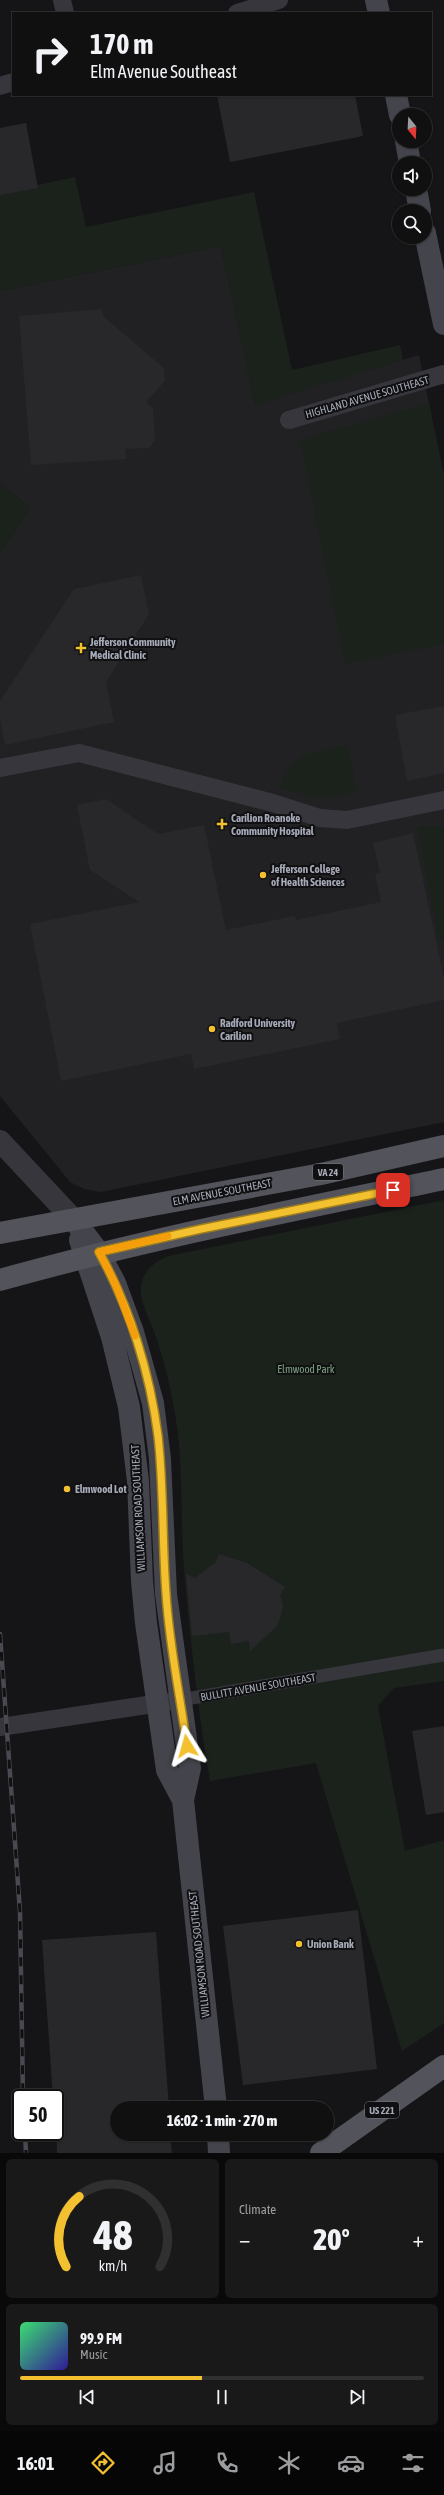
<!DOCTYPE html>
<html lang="en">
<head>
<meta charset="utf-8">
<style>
	body { margin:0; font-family:"Asap Condensed",sans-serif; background:#19191a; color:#f1f3f6; height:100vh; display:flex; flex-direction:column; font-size:15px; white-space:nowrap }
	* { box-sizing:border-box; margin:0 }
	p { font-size:13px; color:#9c9d9f }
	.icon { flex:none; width:22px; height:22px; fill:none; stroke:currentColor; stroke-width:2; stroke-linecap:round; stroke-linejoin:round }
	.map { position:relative; height:2153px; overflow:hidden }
	.sheet { display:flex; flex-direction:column; gap:6px; padding:6px; background:#090909; flex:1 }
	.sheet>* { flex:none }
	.top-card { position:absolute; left:12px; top:12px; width:420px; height:84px; border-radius:0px; box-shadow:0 1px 3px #0004,0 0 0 1px #303031; background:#101011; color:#f1f3f6; overflow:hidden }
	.needle { width:26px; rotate:162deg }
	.controls { position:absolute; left:392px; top:108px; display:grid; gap:8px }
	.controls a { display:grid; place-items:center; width:40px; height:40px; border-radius:50%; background:#101011; box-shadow:0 1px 3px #0004,0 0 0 1px #303031; font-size:20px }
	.speed { position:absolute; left:12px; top:2089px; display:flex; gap:8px; font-size:20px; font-weight:700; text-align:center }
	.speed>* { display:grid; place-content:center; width:52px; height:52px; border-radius:50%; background:#101011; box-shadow:0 1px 3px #0004,0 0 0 1px #303031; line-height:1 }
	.speed .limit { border:2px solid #111; border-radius:6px; background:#fff; color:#111 }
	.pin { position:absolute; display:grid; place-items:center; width:34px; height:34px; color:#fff; margin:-17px; border-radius:8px; box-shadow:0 2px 6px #0006 }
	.me { position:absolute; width:44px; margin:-22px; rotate:352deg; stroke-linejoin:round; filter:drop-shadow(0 0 3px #0008) }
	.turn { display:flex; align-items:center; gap:14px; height:84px; padding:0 12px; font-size:18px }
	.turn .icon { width:52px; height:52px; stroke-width:2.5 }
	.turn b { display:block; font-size:28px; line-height:34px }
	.big { font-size:30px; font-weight:800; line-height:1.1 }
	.sheet .widget { flex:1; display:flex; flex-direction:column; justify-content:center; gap:6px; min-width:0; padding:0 14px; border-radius:6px; background:#19191a }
	.sheet .dial { align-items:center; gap:0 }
	.dial svg { height:104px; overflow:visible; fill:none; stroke:#303031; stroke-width:7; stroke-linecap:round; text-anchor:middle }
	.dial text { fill:#f1f3f6; stroke:none }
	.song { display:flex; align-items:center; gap:12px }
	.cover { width:48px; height:48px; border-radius:6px; background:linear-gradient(135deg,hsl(140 70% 55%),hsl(250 70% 35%)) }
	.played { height:4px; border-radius:2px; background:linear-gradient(90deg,#f3c030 45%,#303031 45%) }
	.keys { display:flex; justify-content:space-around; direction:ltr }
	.heat { display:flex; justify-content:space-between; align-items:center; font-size:22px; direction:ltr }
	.sheet .tiles { flex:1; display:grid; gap:6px; grid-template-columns:1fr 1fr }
	.widget:last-child { grid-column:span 2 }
	.trip { position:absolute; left:110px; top:2101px; width:224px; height:40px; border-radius:20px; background:#101011; box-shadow:0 1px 3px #0004,0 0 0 1px #303031; font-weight:800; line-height:40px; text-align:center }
	.tabs { display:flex; height:64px; justify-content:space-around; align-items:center; background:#060607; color:#9c9d9f }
	.tabs .icon { width:28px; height:28px }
	.tabs .selected { color:#f3c030 }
	.tabs b { font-size:18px; color:#f1f3f6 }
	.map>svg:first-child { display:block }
	.built { fill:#212124 }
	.green { fill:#1b221c }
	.building { fill:#28282b }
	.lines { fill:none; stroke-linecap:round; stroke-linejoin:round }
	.pedestrian { stroke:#36363c; stroke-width:13 }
	.minor { stroke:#36363c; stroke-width:18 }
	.tertiary { stroke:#36363c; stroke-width:22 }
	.secondary { stroke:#44454c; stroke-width:22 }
	.primary { stroke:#52535b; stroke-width:22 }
	.rail-casing { stroke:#494a51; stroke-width:4.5 }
	.rail { stroke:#101012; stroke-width:3; stroke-dasharray:9; stroke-linecap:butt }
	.route-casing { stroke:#9e7d1f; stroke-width:10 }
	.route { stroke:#f3c030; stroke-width:7 }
	.slow { stroke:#f59e0b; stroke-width:7 }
	.poi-dot { fill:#f3c030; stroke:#101012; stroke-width:1.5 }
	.labels { text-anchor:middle; stroke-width:4; stroke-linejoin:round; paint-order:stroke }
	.shield { fill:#101012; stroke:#797c86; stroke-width:1 }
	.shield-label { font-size:10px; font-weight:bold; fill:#a6aab7 }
	.street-label { font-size:11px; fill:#a6aab7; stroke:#101012 }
	.poi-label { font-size:11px; font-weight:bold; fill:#a6aab7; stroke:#101012; text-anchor:start }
	.park-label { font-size:11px; fill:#7da282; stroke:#101012 }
</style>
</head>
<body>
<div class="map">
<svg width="444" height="2153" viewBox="0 0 444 2153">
	<rect width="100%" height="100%" fill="#151517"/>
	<!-- built -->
	<path class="built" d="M221,246l34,158 164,-49 25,121v646l-343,70 -17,-3 -14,-7 -70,-86v-543l30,-45 -30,-25v-192z"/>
	<!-- green -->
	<path class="green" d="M75,177l11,50 168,-35 38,178 108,-25 3,15 -148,45 -34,-159 -221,45v-98z
		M429,403l15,73v168l-99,20 -45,-224z
		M0,483l30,25 -30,45z
		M347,745l10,46 -33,8 -44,-11c8,-37 35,-36 67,-43z
		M417,826l27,1v113l-5,1z
		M444,1200v481l-50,7 -16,18 27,145 39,-11v183l-42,28 -86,-288 -106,18c-12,-70 -20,-142 -26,-213 -4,-51 0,-103 -9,-154 -4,-25 -10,-50 -18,-74 -5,-17 -18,-36 -16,-54 2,-16 14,-24 27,-30z"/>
	<!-- building -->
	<path class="building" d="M217,95h138l8,41 -133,26z
		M26,123l12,65 -38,7v-67z
		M102,309l1,7 61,52 1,13 -19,21 7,6 2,32 -6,8 -24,1 1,10 -95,6 -12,-149z
		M141,575l8,39 -43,68 8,40 -109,23 -5,-26v-18l74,-112z
		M444,706v67l-37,8 -12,-66z
		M106,799l52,35 46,-9 22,105 69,-14 1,4 85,-18 -6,-28 5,-1 -7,-30 40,-10 31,145v22l-107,23 3,16 -146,30 -3,-15 -130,27 -31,-157 109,-22 -49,-32 -13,-65z
		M219,1554l28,9 38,24 -5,8 3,10 -3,14 -4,8 -26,24 -1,-10 -18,3 -2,-12 -37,4 -6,-62 9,4 21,-16z
		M444,1726v86l-18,3 -14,-84z
		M358,1910l19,159 -134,16 -20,-159z
		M156,1932l13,176h-52v26h53l2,19h-115l-2,-55h-2l-11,-158z"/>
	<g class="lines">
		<!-- pedestrian -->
		<path class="pedestrian" d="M180,1700l264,-45"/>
		<!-- minor -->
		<path class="minor" d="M62,0l3,13
			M237,13l42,-13
			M0,86l13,-4
			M289,420l155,-46
			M0,768l79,-15 194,50 47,15 27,2 97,-20
			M0,1727l180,-27"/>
		<!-- tertiary -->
		<path class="tertiary" d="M0,1141l74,79"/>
		<!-- secondary -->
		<path class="secondary" d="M376,0l3,13
			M396,95l4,20
			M406,141l4,22
			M416,189l4,22
			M425,233l19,91
			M74,1220l25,33 16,30 18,49 20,71 7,56 6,135 24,174 -7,32 33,308
			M80,1240l32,97 17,70 9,74 4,100 4,42 21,147 16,30
			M218,2134l1,19"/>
		<!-- primary -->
		<path class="primary" d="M0,1233l321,-59 123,-28
			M0,1280c146,-41 295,-70 444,-101
			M321,2153l123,-87"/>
		<!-- rail casing -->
		<g class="rail-casing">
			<path id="rail" d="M0,1634l20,278 3,186
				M25,2132l1,21"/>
		</g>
		<!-- rail -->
		<use href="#rail" class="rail"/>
	</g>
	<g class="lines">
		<!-- route casing -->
		<g class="route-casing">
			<path id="route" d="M187,1746c-7,-51 -18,-102 -21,-153 -4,-52 -2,-105 -8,-157 -8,-63 -28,-128 -59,-184l102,-23 192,-39"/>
		</g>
		<!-- route -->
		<use href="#route" class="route"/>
		<!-- slow -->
		<path class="slow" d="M135,1336l-20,-53 -16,-31 69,-16"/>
	</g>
	<!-- markers -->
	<g class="poi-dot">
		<path d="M79 642h4v4h4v4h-4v4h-4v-4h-4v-4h4z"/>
		<path d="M220 818h4v4h4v4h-4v4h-4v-4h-4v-4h4z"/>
		<circle cx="263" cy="875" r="4"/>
		<circle cx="212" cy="1029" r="4"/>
		<circle cx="67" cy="1489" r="4"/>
		<circle cx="299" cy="1944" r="4"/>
	</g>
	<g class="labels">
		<!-- shield labels -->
		<g class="shield">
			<rect x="313" y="1164" width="30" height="16" rx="3"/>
			<rect x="365" y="2102" width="34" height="16" rx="3"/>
		</g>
		<g class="shield-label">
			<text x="328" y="1176">VA 24</text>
			<text x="382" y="2114">US 221</text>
		</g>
		<!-- street labels -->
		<g class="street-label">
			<text transform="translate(367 397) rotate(-16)" y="4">HIGHLAND AVENUE SOUTHEAST</text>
			<text transform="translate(222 1192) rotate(-11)" y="4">ELM AVENUE SOUTHEAST</text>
			<text transform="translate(138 1508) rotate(-93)" y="4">WILLIAMSON ROAD SOUTHEAST</text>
			<text transform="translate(258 1687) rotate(-10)" y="4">BULLITT AVENUE SOUTHEAST</text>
			<text transform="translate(199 1954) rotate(-96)" y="4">WILLIAMSON ROAD SOUTHEAST</text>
		</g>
		<!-- poi labels -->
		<g class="poi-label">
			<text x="90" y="646">Jefferson Community<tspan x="90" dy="13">Medical Clinic</tspan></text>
			<text x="231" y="822">Carilion Roanoke<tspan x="231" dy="13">Community Hospital</tspan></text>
			<text x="271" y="873">Jefferson College<tspan x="271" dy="13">of Health Sciences</tspan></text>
			<text x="220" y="1027">Radford University<tspan x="220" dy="13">Carilion</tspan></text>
			<text x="75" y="1493">Elmwood Lot</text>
			<text x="307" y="1948">Union Bank</text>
		</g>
		<!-- park labels -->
		<g class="park-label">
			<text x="306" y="1373">Elmwood Park</text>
		</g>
	</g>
</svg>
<div class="controls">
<a><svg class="needle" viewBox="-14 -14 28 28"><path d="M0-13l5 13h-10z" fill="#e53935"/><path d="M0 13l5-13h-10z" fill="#9c9d9f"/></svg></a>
<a><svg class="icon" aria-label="sound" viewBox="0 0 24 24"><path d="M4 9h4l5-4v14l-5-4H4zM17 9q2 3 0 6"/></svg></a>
<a><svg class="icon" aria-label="search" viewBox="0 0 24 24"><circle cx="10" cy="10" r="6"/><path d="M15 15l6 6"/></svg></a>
</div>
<div class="speed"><div class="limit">50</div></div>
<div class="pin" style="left:393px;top:1190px;background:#d93025"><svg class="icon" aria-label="arrive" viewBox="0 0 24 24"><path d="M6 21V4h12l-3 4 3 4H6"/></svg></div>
<svg class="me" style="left:187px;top:1746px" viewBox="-20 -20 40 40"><path d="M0-17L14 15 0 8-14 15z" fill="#f3c030" stroke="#fff" stroke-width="4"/></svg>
<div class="trip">16:02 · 1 min · 270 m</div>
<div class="top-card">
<div class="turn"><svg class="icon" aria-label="right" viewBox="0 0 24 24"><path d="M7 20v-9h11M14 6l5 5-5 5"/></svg><div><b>170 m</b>Elm Avenue Southeast</div></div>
</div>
</div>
<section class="sheet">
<div class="tiles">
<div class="widget dial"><svg viewBox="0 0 100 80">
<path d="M14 69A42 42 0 1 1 86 69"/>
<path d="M14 69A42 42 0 0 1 24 15" stroke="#f3c030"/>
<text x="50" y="56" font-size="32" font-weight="700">48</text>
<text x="50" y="72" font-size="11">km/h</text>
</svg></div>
<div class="widget"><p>Climate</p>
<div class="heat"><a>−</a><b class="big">20°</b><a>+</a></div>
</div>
<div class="widget">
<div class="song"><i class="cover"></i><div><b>99.9 FM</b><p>Music</p></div></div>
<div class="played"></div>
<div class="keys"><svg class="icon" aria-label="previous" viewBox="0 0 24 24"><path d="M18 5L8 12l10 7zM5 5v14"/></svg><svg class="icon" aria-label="pause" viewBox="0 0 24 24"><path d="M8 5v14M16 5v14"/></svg><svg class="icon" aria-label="next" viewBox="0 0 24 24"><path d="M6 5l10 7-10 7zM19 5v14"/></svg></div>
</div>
</div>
</section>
<nav class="tabs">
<b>16:01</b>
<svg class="icon selected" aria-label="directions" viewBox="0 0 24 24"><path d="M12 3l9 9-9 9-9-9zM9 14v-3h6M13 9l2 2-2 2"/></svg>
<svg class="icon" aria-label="music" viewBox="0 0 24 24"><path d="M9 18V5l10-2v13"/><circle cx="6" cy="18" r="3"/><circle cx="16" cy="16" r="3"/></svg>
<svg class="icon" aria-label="phone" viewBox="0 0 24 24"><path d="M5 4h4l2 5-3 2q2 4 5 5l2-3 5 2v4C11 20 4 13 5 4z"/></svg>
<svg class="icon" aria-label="climate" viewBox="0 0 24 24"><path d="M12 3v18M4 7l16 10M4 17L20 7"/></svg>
<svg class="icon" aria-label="car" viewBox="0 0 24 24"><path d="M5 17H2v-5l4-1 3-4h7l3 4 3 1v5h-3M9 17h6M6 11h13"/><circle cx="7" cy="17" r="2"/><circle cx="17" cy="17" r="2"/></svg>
<svg class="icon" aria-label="filters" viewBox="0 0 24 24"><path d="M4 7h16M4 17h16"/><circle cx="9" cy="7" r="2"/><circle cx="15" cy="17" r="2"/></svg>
</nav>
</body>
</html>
